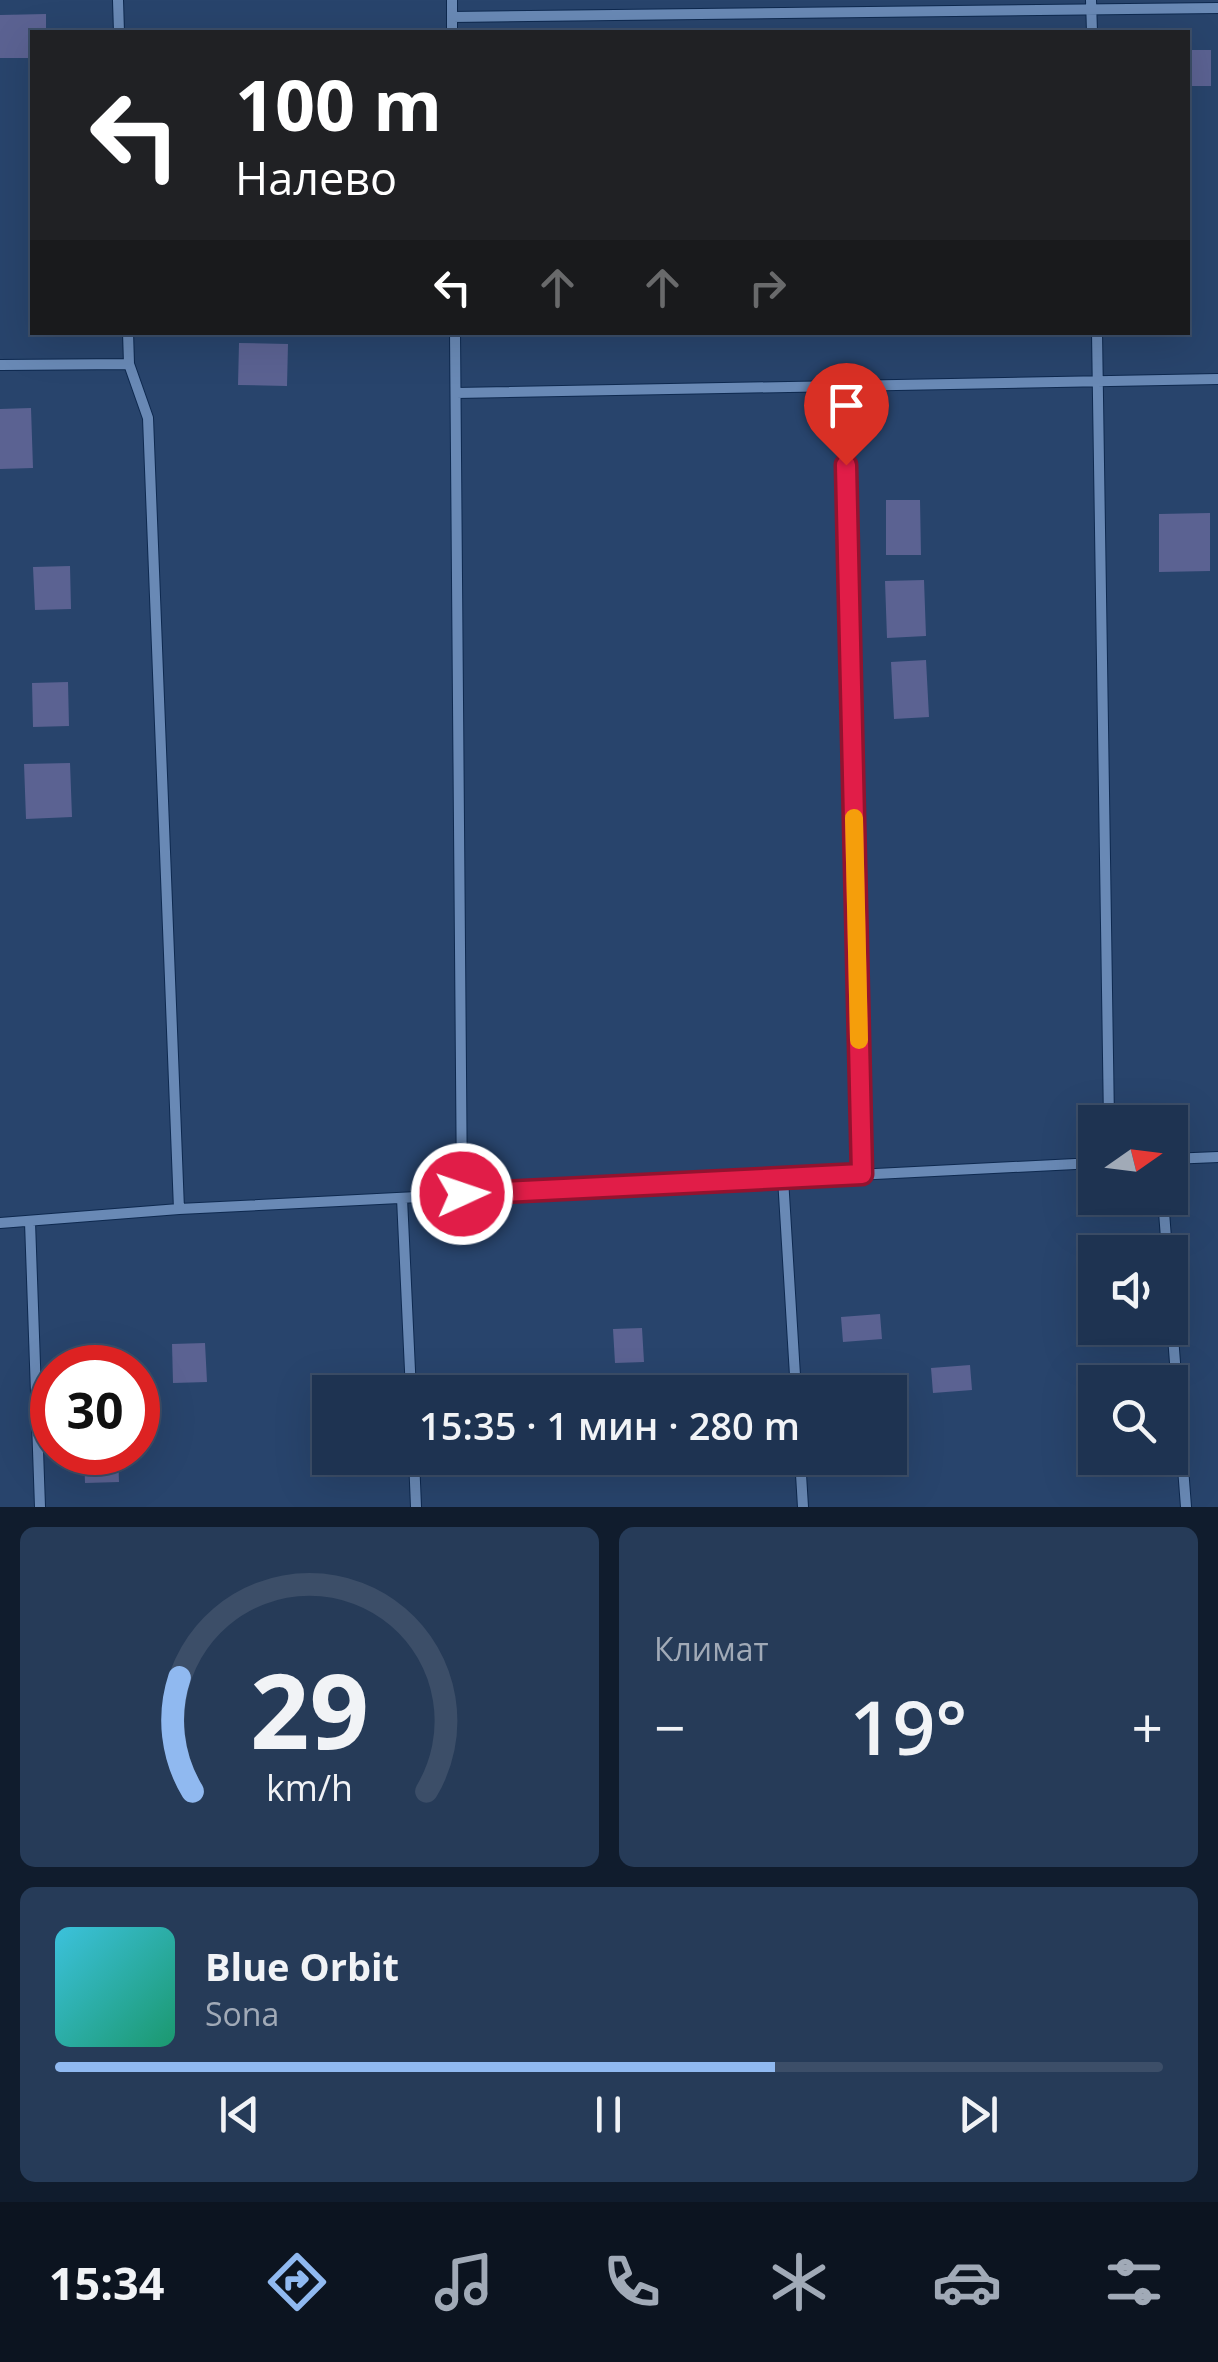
<!DOCTYPE html>
<html lang="ru">
<head>
<meta charset="utf-8">
<style>
	body { margin:0; font-family:"Open Sans",sans-serif; background:#263b58; color:#f1f3f6; height:100vh; display:flex; flex-direction:column; font-size:38px; white-space:nowrap }
	* { box-sizing:border-box; margin:0 }
	p { font-size:32px; color:#a1aab7 }
	.icon { flex:none; width:55px; height:55px; fill:none; stroke:currentColor; stroke-width:2; stroke-linecap:round; stroke-linejoin:round }
	.map { position:relative; height:1507px; overflow:hidden }
	.drawer { display:flex; flex-direction:column; gap:20px; padding:20px; background:#101c2d; flex:1 }
	.drawer>* { flex:none }
	.hud { position:absolute; left:30px; top:30px; width:1160px; height:305px; border-radius:0px; box-shadow:0 10px 40px #0002,0 0 0 2px #3c4e68; background:#202124; color:#fff; overflow:hidden }
	.needle { width:65px; rotate:76deg }
	.tools { position:absolute; left:1078px; top:1105px; display:grid; gap:20px }
	.tools a { display:grid; place-items:center; width:110px; height:110px; border-radius:0px; background:#1e3351; box-shadow:0 10px 40px #0002,0 0 0 2px #3c4e68; font-size:50px }
	.speed { position:absolute; left:30px; top:1345px; display:flex; gap:20px; font-size:50px; font-weight:700; text-align:center }
	.speed>* { display:grid; place-content:center; width:130px; height:130px; border-radius:50%; background:#1e3351; box-shadow:0 10px 40px #0002,0 0 0 2px #3c4e68; line-height:1 }
	.speed .limit { border:15px solid #d22; background:#fff; color:#111 }
	.pin { position:absolute; display:grid; place-items:center; width:85px; height:85px; color:#fff; margin:-102px -42px; border-radius:50% 50% 50% 0; rotate:-45deg; box-shadow:0 0 10px #0007 }
	.pin .icon { rotate:45deg }
	.me { position:absolute; width:110px; margin:-55px; rotate:87deg; stroke-linejoin:round; filter:drop-shadow(0 0 8px #0008) }
	.turn { display:flex; align-items:center; gap:35px; height:210px; padding:0 40px; font-size:45px }
	.turn .icon { width:130px; height:130px; stroke-width:2.5 }
	.turn b { display:block; font-size:70px; line-height:85px }
	.lanes { display:flex; align-items:center; height:95px; padding:0 40px; background:#0003; justify-content:center; gap:50px; direction:ltr }
	.lanes .off { opacity:.35 }
	.big { font-size:75px; font-weight:600; line-height:1.1 }
	.drawer .card { flex:1; display:flex; flex-direction:column; justify-content:center; gap:15px; min-width:0; padding:0 35px; border-radius:15px; background:#263b58 }
	.drawer .dial { align-items:center; gap:0 }
	.dial svg { height:260px; overflow:visible; fill:none; stroke:#3c4e68; stroke-width:7; stroke-linecap:round; text-anchor:middle }
	.dial text { fill:#f1f3f6; stroke:none }
	.song { display:flex; align-items:center; gap:30px }
	.cover { width:120px; height:120px; border-radius:15px; background:linear-gradient(135deg,hsl(190 70% 55%),hsl(160 70% 35%)) }
	.played { height:10px; border-radius:5px; background:linear-gradient(90deg,#90b9f0 65%,#3c4e68 65%) }
	.keys { display:flex; justify-content:space-around; direction:ltr }
	.heat { display:flex; justify-content:space-between; align-items:center; font-size:55px; direction:ltr }
	.drawer .tiles { flex:1; display:grid; gap:20px; grid-template-columns:1fr 1fr }
	.card:last-child { grid-column:span 2 }
	.trip { position:absolute; left:312px; top:1375px; width:595px; height:100px; border-radius:0px; background:#1e3351; box-shadow:0 10px 40px #0002,0 0 0 2px #3c4e68; font-weight:600; line-height:100px; text-align:center }
	.dock { display:flex; height:160px; justify-content:space-around; align-items:center; background:#0c1420; color:#a1aab7 }
	.dock .icon { width:70px; height:70px }
	.dock .selected { color:#90b9f0 }
	.dock b { font-size:45px; color:#f1f3f6 }
	.map>svg:first-child { display:block }
	.building { fill:#5b6292 }
	.lines { fill:none; stroke-linecap:round; stroke-linejoin:round }
	.minor-casing { stroke:#0e294f; stroke-width:12 }
	.minor { stroke:#6989b5; stroke-width:10 }
	.route-casing { stroke:#92132f; stroke-width:25 }
	.route { stroke:#e11d48; stroke-width:18 }
	.slow { stroke:#f59e0b; stroke-width:18 }
</style>
</head>
<body>
<div class="map">
<svg width="1218" height="1507" viewBox="0 0 1218 1507">
	<rect width="100%" height="100%" fill="#28446c"/>
	<!-- building -->
	<path class="building" d="M46,14v18h-14v26h-32v-43z
		M1188,50h23v36h-23z
		M239,343l49,1 -1,42 -49,-1z
		M31,408l2,60 -33,1v-60z
		M886,500h34l1,55h-35z
		M1210,513v58l-51,1v-58z
		M70,566l1,43 -36,1 -2,-43z
		M924,580l2,56 -39,2 -2,-57z
		M926,660l3,57 -35,2 -3,-57z
		M68,682l1,44 -36,1 -1,-44z
		M70,763l2,54 -46,2 -2,-55z
		M880,1314l2,25 -39,3 -2,-25z
		M642,1328l2,34 -29,1 -2,-34z
		M205,1343l2,39 -34,1 -1,-39z
		M970,1365l2,25 -39,3 -2,-25z
		M84,1452h34l1,30 -34,1z"/>
	<g class="lines">
		<!-- minor casing -->
		<g class="minor-casing">
			<path id="minor" d="M118,0l1,32
				M452,0v32
				M1091,0l1,32
				M452,17l766,-9
				M128,332l1,32 19,54 31,791
				M455,332l7,863
				M1097,332l12,790
				M0,365l129,-1
				M844,386l18,788
				M456,393l762,-14
				M1170,1159l48,-2
				M783,1178l13,214
				M402,1198l9,194
				M1163,1198l4,54
				M30,1222l10,285
				M0,1223l179,-14 916,-46
				M1170,1297l16,210
				M414,1458l2,49
				M800,1458l3,49"/>
		</g>
		<!-- minor -->
		<use href="#minor" class="minor"/>
	</g>
	<g class="lines">
		<!-- route casing -->
		<g class="route-casing">
			<path id="route" d="M462,1194l400,-20 -16,-709"/>
		</g>
		<!-- route -->
		<use href="#route" class="route"/>
		<!-- slow -->
		<path class="slow" d="M854,818l5,222"/>
	</g>
</svg>
<div class="tools">
<a><svg class="needle" viewBox="-14 -14 28 28"><path d="M0-13l5 13h-10z" fill="#e53935"/><path d="M0 13l5-13h-10z" fill="#a1aab7"/></svg></a>
<a><svg class="icon" aria-label="sound" viewBox="0 0 24 24"><path d="M4 9h4l5-4v14l-5-4H4zM17 9q2 3 0 6"/></svg></a>
<a><svg class="icon" aria-label="search" viewBox="0 0 24 24"><circle cx="10" cy="10" r="6"/><path d="M15 15l6 6"/></svg></a>
</div>
<div class="speed"><div class="limit">30</div></div>
<div class="pin" style="left:846px;top:465px;background:#d93025"><svg class="icon" aria-label="arrive" viewBox="0 0 24 24"><path d="M6 21V4h12l-3 4 3 4H6"/></svg></div>
<svg class="me" style="left:462px;top:1194px" viewBox="-20 -20 40 40"><circle r="17" fill="#e11d48" stroke="#fff" stroke-width="3"/><path d="M0-11L8 9 0 5-8 9z" fill="#fff"/></svg>
<div class="trip">15:35 · 1 мин · 280 m</div>
<div class="hud">
<div class="turn"><svg class="icon" aria-label="left" viewBox="0 0 24 24"><path d="M17 20v-9H6M10 6l-5 5 5 5"/></svg><div><b>100 m</b>Налево</div></div>
<div class="lanes"><svg class="icon" aria-label="left" viewBox="0 0 24 24"><path d="M17 20v-9H6M10 6l-5 5 5 5"/></svg><svg class="icon off" aria-label="ahead" viewBox="0 0 24 24"><path d="M12 20V5M6 11l6-6 6 6"/></svg><svg class="icon off" aria-label="ahead" viewBox="0 0 24 24"><path d="M12 20V5M6 11l6-6 6 6"/></svg><svg class="icon off" aria-label="right" viewBox="0 0 24 24"><path d="M7 20v-9h11M14 6l5 5-5 5"/></svg></div>
</div>
</div>
<section class="drawer">
<div class="tiles">
<div class="card dial"><svg viewBox="0 0 100 80">
<path d="M14 69A42 42 0 1 1 86 69"/>
<path d="M14 69A42 42 0 0 1 10 34" stroke="#90b9f0"/>
<text x="50" y="56" font-size="32" font-weight="700">29</text>
<text x="50" y="72" font-size="11">km/h</text>
</svg></div>
<div class="card"><p>Климат</p>
<div class="heat"><a>−</a><b class="big">19°</b><a>+</a></div>
</div>
<div class="card">
<div class="song"><i class="cover"></i><div><b>Blue Orbit</b><p>Sona</p></div></div>
<div class="played"></div>
<div class="keys"><svg class="icon" aria-label="previous" viewBox="0 0 24 24"><path d="M18 5L8 12l10 7zM5 5v14"/></svg><svg class="icon" aria-label="pause" viewBox="0 0 24 24"><path d="M8 5v14M16 5v14"/></svg><svg class="icon" aria-label="next" viewBox="0 0 24 24"><path d="M6 5l10 7-10 7zM19 5v14"/></svg></div>
</div>
</div>
</section>
<nav class="dock">
<b>15:34</b>
<svg class="icon selected" aria-label="directions" viewBox="0 0 24 24"><path d="M12 3l9 9-9 9-9-9zM9 14v-3h6M13 9l2 2-2 2"/></svg>
<svg class="icon" aria-label="music" viewBox="0 0 24 24"><path d="M9 18V5l10-2v13"/><circle cx="6" cy="18" r="3"/><circle cx="16" cy="16" r="3"/></svg>
<svg class="icon" aria-label="phone" viewBox="0 0 24 24"><path d="M5 4h4l2 5-3 2q2 4 5 5l2-3 5 2v4C11 20 4 13 5 4z"/></svg>
<svg class="icon" aria-label="climate" viewBox="0 0 24 24"><path d="M12 3v18M4 7l16 10M4 17L20 7"/></svg>
<svg class="icon" aria-label="car" viewBox="0 0 24 24"><path d="M5 17H2v-5l4-1 3-4h7l3 4 3 1v5h-3M9 17h6M6 11h13"/><circle cx="7" cy="17" r="2"/><circle cx="17" cy="17" r="2"/></svg>
<svg class="icon" aria-label="filters" viewBox="0 0 24 24"><path d="M4 7h16M4 17h16"/><circle cx="9" cy="7" r="2"/><circle cx="15" cy="17" r="2"/></svg>
</nav>
</body>
</html>
